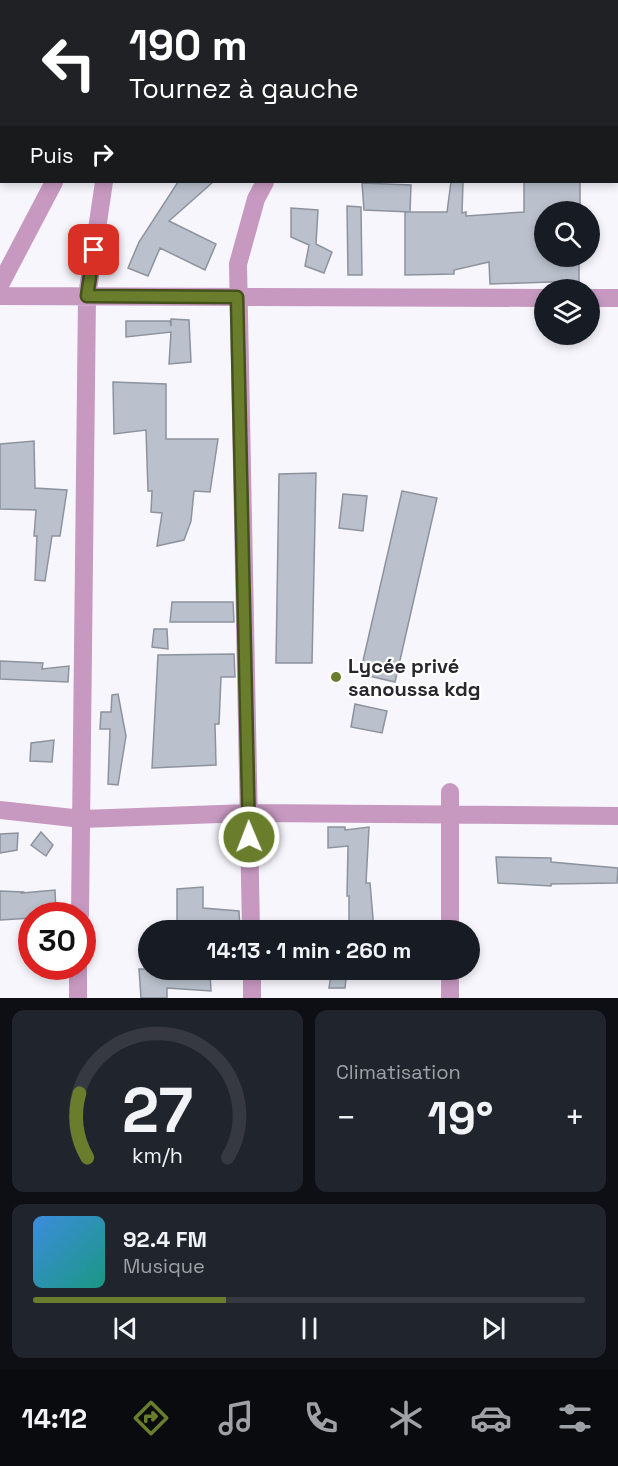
<!DOCTYPE html>
<html lang="fr">
<head>
<meta charset="utf-8">
<style>
	body { margin:0; font-family:"Space Grotesk",sans-serif; background:#20242c; color:#f1f3f6; height:100vh; display:flex; flex-direction:column; font-size:22px; white-space:nowrap }
	* { box-sizing:border-box; margin:0 }
	p { font-size:20px; color:#9ea1a6 }
	.icon { flex:none; width:33px; height:33px; fill:none; stroke:currentColor; stroke-width:2; stroke-linecap:round; stroke-linejoin:round }
	.map { position:relative; height:998px; overflow:hidden }
	.details { display:flex; flex-direction:column; gap:12px; padding:12px; background:#0d0f14; flex:1 }
	.details>* { flex:none }
	.banner { position:absolute; left:0px; top:0px; width:618px; height:183px; box-shadow:0 3px 9px #0003; background:#202124; color:#fff; overflow:hidden }
	.tools { position:absolute; left:534px; top:201px; display:grid; gap:12px }
	.tools a { display:grid; place-items:center; width:66px; height:66px; border-radius:50%; background:#171b24; box-shadow:0 3px 9px #0003; font-size:30px }
	.speed { position:absolute; left:18px; top:902px; display:flex; gap:12px; font-size:30px; font-weight:700; text-align:center }
	.speed>* { display:grid; place-content:center; width:78px; height:78px; border-radius:50%; background:#171b24; box-shadow:0 3px 9px #0003; line-height:1 }
	.speed .limit { border:9px solid #d22; background:#fff; color:#111 }
	.pin { position:absolute; display:grid; place-items:center; width:51px; height:51px; color:#fff; margin:-26px; border-radius:12px; box-shadow:0 3px 9px #0006 }
	.me { position:absolute; width:66px; margin:-33px; rotate:359deg; stroke-linejoin:round; filter:drop-shadow(0 0 4px #0008) }
	.turn { display:flex; align-items:center; gap:21px; height:126px; padding:0 30px; font-size:27px }
	.turn .icon { width:78px; height:78px; stroke-width:2.5 }
	.turn b { display:block; font-size:42px; line-height:51px }
	.then { display:flex; align-items:center; height:57px; padding:0 30px; background:#0003; gap:12px; font-size:22px }
	.big { font-size:45px; font-weight:700; line-height:1.1 }
	.details .widget { flex:1; display:flex; flex-direction:column; justify-content:center; gap:9px; min-width:0; padding:0 21px; border-radius:12px; background:#20242c }
	.details .dial { align-items:center; gap:0 }
	.dial svg { height:156px; overflow:visible; fill:none; stroke:#363941; stroke-width:7; stroke-linecap:round; text-anchor:middle }
	.dial text { fill:#f1f3f6; stroke:none }
	.song { display:flex; align-items:center; gap:18px }
	.cover { width:72px; height:72px; border-radius:9px; background:linear-gradient(135deg,hsl(210 70% 55%),hsl(170 70% 35%)) }
	.played { height:6px; border-radius:3px; background:linear-gradient(90deg,#697d2d 35%,#363941 35%) }
	.keys { display:flex; justify-content:space-around; direction:ltr }
	.heat { display:flex; justify-content:space-between; align-items:center; font-size:33px; direction:ltr }
	.details .tiles { flex:1; display:grid; gap:12px; grid-template-columns:1fr 1fr }
	.widget:last-child { grid-column:span 2 }
	.trip { position:absolute; left:138px; top:920px; width:342px; height:60px; border-radius:30px; background:#171b24; box-shadow:0 3px 9px #0003; font-weight:700; line-height:60px; text-align:center }
	.tab-bar { display:flex; height:96px; justify-content:space-around; align-items:center; background:#090b0e; color:#9ea1a6 }
	.tab-bar .icon { width:42px; height:42px }
	.tab-bar .active { color:#697d2d }
	.tab-bar b { font-size:27px; color:#f1f3f6 }
	.map>svg:first-child { display:block }
	.building { fill:#bac1cc; stroke:#8d939d; stroke-width:1.5 }
	.lines { fill:none; stroke-linecap:round; stroke-linejoin:round }
	.street { stroke:#c799c1; stroke-width:18 }
	.route-casing { stroke:#44511d; stroke-width:15 }
	.route { stroke:#697d2d; stroke-width:10 }
	.poi-dot { fill:#697d2d; stroke:#fff; stroke-width:2 }
	.labels { text-anchor:middle; stroke-width:4.5; stroke-linejoin:round; paint-order:stroke }
	.poi-label { font-size:20px; font-weight:bold; fill:#27262a; stroke:#fff; text-anchor:start }
</style>
</head>
<body>
<div class="map">
<svg width="618" height="998" viewBox="0 0 618 998">
	<rect width="100%" height="100%" fill="#f7f6fd"/>
	<!-- building -->
	<path class="building" d="M178,182h35l-44,39 47,23 -11,26 -45,-22 -12,28 -20,-8 11,-26z
		M451,182h12l-1,31 4,-1v4l58,-4v-30h56v30h-36v44h35v25l-89,3 -1,-22 -35,8v4l-49,1v-63h42z
		M362,183l49,2 -1,27 -46,-2z
		M347,206l14,1 1,68h-14z
		M291,208l27,2 -2,34 16,8 -8,21 -19,-7 4,-21 -18,-8z
		M171,319l18,1 2,42 -22,2 2,-32 -45,5v-16h44l1,5z
		M113,382l53,2v55h52l-8,53 -16,-1 -3,30 -7,19 -27,6 5,-33 -11,-1 1,-21h-4l-2,-61 -32,4z
		M34,441l1,47 32,2 -7,46h-8l-7,45 -10,-1 2,-44h-3l2,-26 -36,-1v-65z
		M316,473l-4,190h-36l3,-189z
		M402,491l35,7 -42,184 -35,-8z
		M343,494l24,2 -4,35 -24,-3z
		M172,602h61l1,20h-64z
		M154,629h13l1,20 -16,-2z
		M234,654l1,23h-14l-2,47h-4l1,41 -64,3 6,-113z
		M0,661l43,2 -1,6 27,-3 -1,16 -68,-3z
		M118,694l8,42 -8,49 -10,-1 2,-55h-10l1,-17h10l1,-17z
		M355,704l32,7 -5,22 -31,-6z
		M54,740l-2,22 -22,-1 1,-18z
		M328,827h17v3l24,-3 -3,56h4l4,47h-25v-34h-2l1,-50 -20,2z
		M41,832l12,13 -7,11 -15,-11z
		M18,833l-1,17 -17,3v-19z
		M496,857l55,1v4l67,6 -1,15 -66,1v2l-53,-3z
		M203,887v21l36,3 1,19 -63,-1v-40z
		M55,890l1,25h-24v3l-32,2v-29l23,1 -1,1z
		M139,969h29v3l42,1 1,18 -44,-3v10h-26z
		M332,969h15l-2,19h-16z"/>
	<g class="lines">
		<!-- street -->
		<path class="street" d="M151,2l1,-2
			M354,2l1,-2
			M616,132h2
			M0,285l54,-103
			M0,296l544,2
			M590,298h28
			M450,792v138
			M0,810l82,9 166,-6 370,3
			M80,915l7,-619 17,-114
			M251,930l-13,-666 18,-65 9,-17
			M252,969v29
			M450,969v29
			M78,998v-32"/>
	</g>
	<g class="lines">
		<!-- route casing -->
		<g class="route-casing">
			<path id="route" d="M94,250l-7,46 150,1 12,540"/>
		</g>
		<!-- route -->
		<use href="#route" class="route"/>
	</g>
	<!-- markers -->
	<circle class="poi-dot" cx="336" cy="677" r="6"/>
	<g class="labels">
		<!-- poi labels -->
		<g class="poi-label">
			<text x="348" y="673">Lycée privé<tspan x="348" dy="23">sanoussa kdg</tspan></text>
		</g>
	</g>
</svg>
<div class="tools">
<a><svg class="icon" aria-label="search" viewBox="0 0 24 24"><circle cx="10" cy="10" r="6"/><path d="M15 15l6 6"/></svg></a>
<a><svg class="icon" aria-label="layers" viewBox="0 0 24 24"><path d="M12 4l9 5-9 5-9-5zM3 14l9 5 9-5"/></svg></a>
</div>
<div class="speed"><div class="limit">30</div></div>
<div class="pin" style="left:94px;top:250px;background:#d93025"><svg class="icon" aria-label="arrive" viewBox="0 0 24 24"><path d="M6 21V4h12l-3 4 3 4H6"/></svg></div>
<svg class="me" style="left:249px;top:837px" viewBox="-20 -20 40 40"><circle r="17" fill="#697d2d" stroke="#fff" stroke-width="3"/><path d="M0-11L8 9 0 5-8 9z" fill="#fff"/></svg>
<div class="trip">14:13 · 1 min · 260 m</div>
<div class="banner">
<div class="turn"><svg class="icon" aria-label="left" viewBox="0 0 24 24"><path d="M17 20v-9H6M10 6l-5 5 5 5"/></svg><div><b>190 m</b>Tournez à gauche</div></div>
<div class="then">Puis<svg class="icon" aria-label="right" viewBox="0 0 24 24"><path d="M7 20v-9h11M14 6l5 5-5 5"/></svg></div>
</div>
</div>
<section class="details">
<div class="tiles">
<div class="widget dial"><svg viewBox="0 0 100 80">
<path d="M14 69A42 42 0 1 1 86 69"/>
<path d="M14 69A42 42 0 0 1 10 36" stroke="#697d2d"/>
<text x="50" y="56" font-size="32" font-weight="700">27</text>
<text x="50" y="72" font-size="11">km/h</text>
</svg></div>
<div class="widget"><p>Climatisation</p>
<div class="heat"><a>−</a><b class="big">19°</b><a>+</a></div>
</div>
<div class="widget">
<div class="song"><i class="cover"></i><div><b>92.4 FM</b><p>Musique</p></div></div>
<div class="played"></div>
<div class="keys"><svg class="icon" aria-label="previous" viewBox="0 0 24 24"><path d="M18 5L8 12l10 7zM5 5v14"/></svg><svg class="icon" aria-label="pause" viewBox="0 0 24 24"><path d="M8 5v14M16 5v14"/></svg><svg class="icon" aria-label="next" viewBox="0 0 24 24"><path d="M6 5l10 7-10 7zM19 5v14"/></svg></div>
</div>
</div>
</section>
<nav class="tab-bar">
<b>14:12</b>
<svg class="icon active" aria-label="directions" viewBox="0 0 24 24"><path d="M12 3l9 9-9 9-9-9zM9 14v-3h6M13 9l2 2-2 2"/></svg>
<svg class="icon" aria-label="music" viewBox="0 0 24 24"><path d="M9 18V5l10-2v13"/><circle cx="6" cy="18" r="3"/><circle cx="16" cy="16" r="3"/></svg>
<svg class="icon" aria-label="phone" viewBox="0 0 24 24"><path d="M5 4h4l2 5-3 2q2 4 5 5l2-3 5 2v4C11 20 4 13 5 4z"/></svg>
<svg class="icon" aria-label="climate" viewBox="0 0 24 24"><path d="M12 3v18M4 7l16 10M4 17L20 7"/></svg>
<svg class="icon" aria-label="car" viewBox="0 0 24 24"><path d="M5 17H2v-5l4-1 3-4h7l3 4 3 1v5h-3M9 17h6M6 11h13"/><circle cx="7" cy="17" r="2"/><circle cx="17" cy="17" r="2"/></svg>
<svg class="icon" aria-label="filters" viewBox="0 0 24 24"><path d="M4 7h16M4 17h16"/><circle cx="9" cy="7" r="2"/><circle cx="15" cy="17" r="2"/></svg>
</nav>
</body>
</html>
